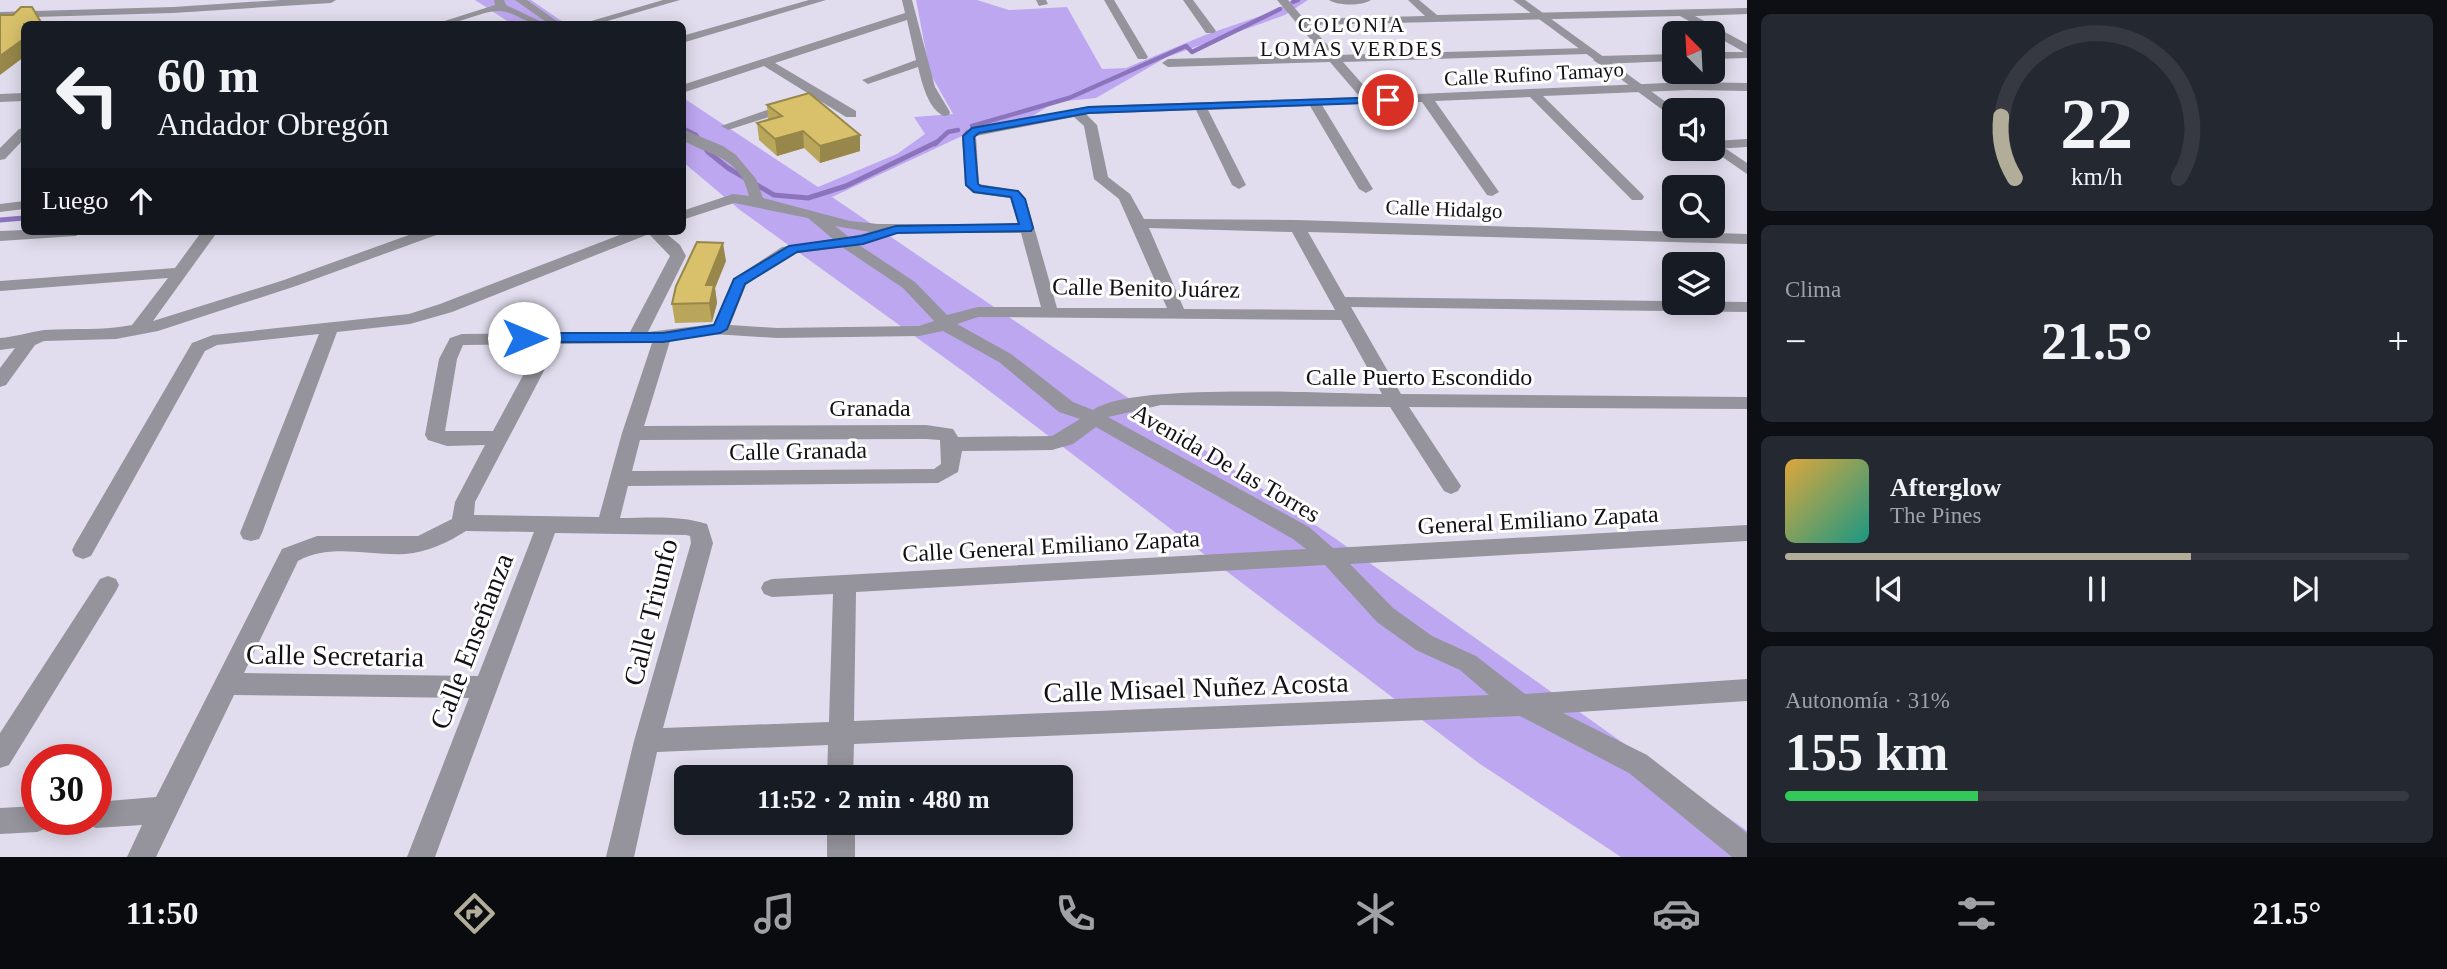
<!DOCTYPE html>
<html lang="es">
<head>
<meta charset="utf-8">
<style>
	body { margin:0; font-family:Georgia,serif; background:#242831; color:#f1f3f6; height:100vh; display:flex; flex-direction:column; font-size:26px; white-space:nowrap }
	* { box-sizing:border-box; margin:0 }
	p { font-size:23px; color:#9ea1a6 }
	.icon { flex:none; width:38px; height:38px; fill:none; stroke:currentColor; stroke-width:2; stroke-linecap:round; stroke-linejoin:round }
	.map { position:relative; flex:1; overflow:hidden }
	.panel { display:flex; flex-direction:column; gap:14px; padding:14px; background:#0d0f14; width:700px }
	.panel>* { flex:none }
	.hud { position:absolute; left:21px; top:21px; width:665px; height:214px; border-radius:10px; box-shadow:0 4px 18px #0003; background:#171b24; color:#f1f3f6; overflow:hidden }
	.needle { width:46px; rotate:336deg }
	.fabs { position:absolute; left:1662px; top:21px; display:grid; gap:14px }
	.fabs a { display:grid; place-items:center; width:63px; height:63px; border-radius:10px; background:#171b24; box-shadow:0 4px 18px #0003; font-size:35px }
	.speed { position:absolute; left:21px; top:744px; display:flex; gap:14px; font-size:35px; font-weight:700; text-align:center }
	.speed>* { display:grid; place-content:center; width:91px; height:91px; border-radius:50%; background:#171b24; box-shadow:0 4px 18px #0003; line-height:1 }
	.speed .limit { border:10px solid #d22; background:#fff; color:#111 }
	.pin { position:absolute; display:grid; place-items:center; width:60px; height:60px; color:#fff; margin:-30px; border:4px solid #fff; border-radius:50%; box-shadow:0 2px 7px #0007 }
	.me { position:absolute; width:77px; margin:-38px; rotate:90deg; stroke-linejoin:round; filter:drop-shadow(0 0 5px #0008) }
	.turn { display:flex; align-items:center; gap:24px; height:147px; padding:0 21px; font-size:32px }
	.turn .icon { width:91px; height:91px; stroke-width:2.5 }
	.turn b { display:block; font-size:49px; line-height:60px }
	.then { display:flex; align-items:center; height:66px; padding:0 21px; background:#0003; gap:14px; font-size:26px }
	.big { font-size:52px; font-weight:800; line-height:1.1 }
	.panel .tile { flex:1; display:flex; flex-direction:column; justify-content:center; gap:10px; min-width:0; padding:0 24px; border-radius:10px; background:#242831 }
	.panel .dial { align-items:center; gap:0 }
	.dial svg { height:182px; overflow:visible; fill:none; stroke:#363941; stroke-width:7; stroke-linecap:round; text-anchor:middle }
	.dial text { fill:#f1f3f6; stroke:none }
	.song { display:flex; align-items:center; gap:21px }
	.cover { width:84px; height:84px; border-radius:10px; background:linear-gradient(135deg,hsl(40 70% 55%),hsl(170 70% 35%)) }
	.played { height:7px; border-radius:4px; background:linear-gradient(90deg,#b2ad98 65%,#363941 65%) }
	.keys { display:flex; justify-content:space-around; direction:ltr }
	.heat { display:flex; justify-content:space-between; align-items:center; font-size:38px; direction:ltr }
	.charge { height:10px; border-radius:5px; background:linear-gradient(90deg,#34c759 31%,#363941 0) }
	.trip { position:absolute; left:674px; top:765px; width:399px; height:70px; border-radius:10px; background:#171b24; box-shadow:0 4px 18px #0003; font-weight:800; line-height:70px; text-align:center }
	.dock { display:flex; height:112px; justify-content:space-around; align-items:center; background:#090b0e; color:#9ea1a6 }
	.dock .icon { width:49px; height:49px }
	.dock .on { color:#b2ad98 }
	.dock b { font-size:32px; color:#f1f3f6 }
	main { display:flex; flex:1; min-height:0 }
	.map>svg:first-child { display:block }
	.green { fill:#bea7f1 }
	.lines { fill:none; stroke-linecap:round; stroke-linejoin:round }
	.stream-far1 { stroke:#8c74bd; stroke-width:4.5 }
	.stream { stroke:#8c74bd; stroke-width:5 }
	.minor { fill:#95939b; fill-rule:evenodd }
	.tertiary { fill:#95939b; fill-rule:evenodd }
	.wall { fill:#baa65b }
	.shaded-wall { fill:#97874a }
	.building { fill:#d8c16a; stroke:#97874a; stroke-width:2 }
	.route { fill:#1a73e8; stroke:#114b97; stroke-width:2 }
	.labels { text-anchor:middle; stroke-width:6; stroke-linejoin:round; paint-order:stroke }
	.far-neighbourhood-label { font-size:21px; letter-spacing:2px; fill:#131117; stroke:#fff }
	.far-street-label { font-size:21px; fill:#131117; stroke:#fff }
	.street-label { font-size:24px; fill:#131117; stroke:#fff }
	.near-street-label { font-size:28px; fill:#131117; stroke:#fff }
</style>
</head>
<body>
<main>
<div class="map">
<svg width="1747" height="857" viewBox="0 0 1747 857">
	<rect width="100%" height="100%" fill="#e1ddee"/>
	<!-- green -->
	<path class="green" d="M475,0h56l35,24h-54z
		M916,0h61l32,10 58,-3 35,62 24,-1 79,-33 70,-24 17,-11h16l-23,15 -118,42 -71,41 -41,4 -24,15 -52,11 -147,69 504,342 411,292v26h-126l-141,-93 -513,-390 -227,-164 -57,-48 -1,-65 136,90 79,-33 28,-20 -11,-17 39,-3 -23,-41z"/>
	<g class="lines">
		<!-- stream-far1 -->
		<path class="stream-far1" d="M1293,2l5,-2
			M972,126l97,-28 117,-52 6,6 88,-43
			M682,128l14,7 6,9
			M935,144l13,-12 10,-2"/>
		<!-- stream -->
		<path class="stream" d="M701,142l7,10 20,16 46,27 34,3 38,-12 91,-44
			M0,220l24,-2"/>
		<!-- minor -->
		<path class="minor" d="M281,0h55l-5,3 -158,10 -173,5v-6l173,-5z
			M494,0h10l2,5 40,19c-19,2 -31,-13 -47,-13 -20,0 -40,15 -64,13l60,-19z
			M515,0h12l34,24h-12z
			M663,0h17l-83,24h-16z
			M809,0h17l-144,43v-7z
			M902,0h10l23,87 15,25 -1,3 -5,1c-16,-7 -22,-33 -26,-49l-50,17 -6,-4 54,-20 -9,-40 -132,43 81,48v6h-10l-82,-51 -82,27v-8l223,-72z
			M1036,0h10l2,4 -9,2z
			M1104,0h10l34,57 -2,2h-8z
			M1183,0h10l23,31 -2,2h-8z
			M1277,0h11l16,19 121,-3 -17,-16h11l18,15 310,-7v6l-52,2 52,28v14l-34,1v-7h31l-64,-36 -370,9 26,30 251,-7 6,3 -6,3 -244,8 30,34 316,-14 58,1v8l-58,-1 -146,6 99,98 2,3 -2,3h-10l-102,-103 -95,4 64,91 -7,4 -5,-1 -65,-93 -100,3 51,84 -7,4 -7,-4 -49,-83 -102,4 38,75 -7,4 -7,-4 -36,-75 -110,4 11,11 11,52 22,17 14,25 152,1 451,14v10l-439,-12 37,65 402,5v10l-396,-5 50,87 346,3v12l-338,-2 52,79 -3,5 -7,3 -7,-3 -54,-84 -229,-2 -53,12 201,110 24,21 414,-23v16l-397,23 43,44 39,28 44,20 49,38 222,-15v22l-184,12 84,42 100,78v24h-15l-103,-84 -109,-57 -666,28 -1,33h-26l1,-32 -171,7 -23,105h-28l28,-116 57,-198 -1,-7 -4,-1 -131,-2 -120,324h-28l62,-159 -235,-3 -78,162h-29l15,-32 -46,3 -10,-4 -2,-5h12v-17l60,-5 126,-248 35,-13h101l34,-17 3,-17 30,-57 -38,1 -19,-6 -3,-5 14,-76 11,-21 12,-4 168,-2 40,-76 -21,-22 -197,78 -42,12 -73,8 -75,201 -3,6 -8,2 -8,-2 -3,-6 79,-199 -102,11 -12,6 -114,205 -8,3 -8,-3 -3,-6 3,-6 117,-201 21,-8 196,-21 31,-10 190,-73h33l17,14 6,11 -38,76 66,-8 19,-45 49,-32 51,-8 -25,-21 -74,-15 -52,17v-9l51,-17 16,2c-9,-40 -39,-40 -67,-56v-11l41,17 13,9 20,24 7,19 87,23 28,3h140l-8,-26 -37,-5 -8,-8 -3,-49 4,-6 123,-24 271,-9 -30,-35 -162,5 -6,-4 6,-4 156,-4zM1074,117l10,9 10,53 25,20 48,109h-110l-31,-109 -7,-8 -40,-7 -3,-48zM835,226l35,6 -21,5zM1149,228l143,4 43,78 -151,-1zM898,233h123l20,74h-63l-31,8 -32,-33 -56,-37zM842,247l61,41 31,33 -15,5 -142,2 -47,-3 16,-40 46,-31zM978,317l363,3 41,74c-55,0 -251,-12 -289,16l-20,-8 -62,-48 -54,-30zM943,331l56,31 60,50 21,7 -28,17 -94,1 -5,-8 -27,-4 -282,1 26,-85 43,-7 64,4 142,-2zM652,343l-30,90 -23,84 -125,-2 1,-13 83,-158zM540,344l-47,87h-48l12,-72 6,-14zM1096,427l197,112 13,10 -534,30 -8,3 -3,6 3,6 8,3 61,-3 -4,128 -166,6 50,-185 -6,-19c-28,-9 -59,-6 -87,-6l8,-32 310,-3 20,-11 4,-21 90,-1 21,-6zM926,439l14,1 1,24 -7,5 -302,2 8,-31zM466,531l68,1 -56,144 -234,-3 54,-112c32,-18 72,-5 107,-7 23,-2 42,-11 61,-23zM1325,565l52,57 39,28 44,20 29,25 -635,26 2,-129z
			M1329,0h42c-9,6 -33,6 -42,0z
			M1675,54v7l-76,3 -6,-4 6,-4z
			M24,93v8l-24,1v-8z
			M790,102l6,4 -2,3 -66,21 -7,-4z
			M24,128v11l-19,20 -5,1v-12l19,-19z
			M1747,139v8l-33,2h-1v-8z
			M24,201v8l-24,3v-8z
			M24,230v1h60l-8,5 -76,5v-10z
			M202,231h16l-65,90 131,-41 136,-49h22l-3,3 -143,52 -138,45 -42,8 -72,2 -9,4 -29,40 -6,2v-19l15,-20 -15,2v-12c15,-1 29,-6 44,-8 29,-2 59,1 88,-5l36,-47 -168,13v-10l175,-13z
			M108,576l8,3 3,6 -3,6 -107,174 -9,3v-35l100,-154z
			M37,806v13h14l-4,9 -10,4 -37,2v-26z
			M827,822h28v35h-28z"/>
		<!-- tertiary -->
		<path class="tertiary" d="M1513,0h12l152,110 -2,9z
			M1713,140l34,23v11l-36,-25h2z"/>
	</g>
	<!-- wall -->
	<path class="wall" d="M767,105l93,30v16l-40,12 -16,-15 -27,8 -18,-16 -2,-17 11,-3z
		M726,261l-11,27 2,15 -5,19 -37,1 -3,-19z"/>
	<!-- shaded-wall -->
	<path class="shaded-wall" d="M21,41l3,6v10l-24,18v-19z
		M803,131l1,17 -27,8 -2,-17z
		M860,135v16l-40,12v-17z
		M723,243l3,18 -11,27 2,15 -5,19 -6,-37z"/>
	<!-- building -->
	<path class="building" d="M21,7h11l10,17h-18v16l-3,1 -21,15v-41h13z
		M809,93l51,42 -40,11 -17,-15 -28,8 -18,-16 25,-7 -15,-11z
		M697,242l26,1 -17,42h8l-4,18 -38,1 4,-18z"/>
	<!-- route -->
	<path class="route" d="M1388,97l6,3 -2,2 -303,11 -110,20 -5,4 4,47 3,2 37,5 7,8 8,29 -2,3 -134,2 -34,11 -66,8 -52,32 -18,45 -7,4 -57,9h-139l-7,-4 7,-5h139l51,-8 20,-46 55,-33 72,-10 35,-10 123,-2 -8,-27 -37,-5 -8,-7 -3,-49 9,-8 117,-21z"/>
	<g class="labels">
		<!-- far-neighbourhood labels -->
		<g class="far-neighbourhood-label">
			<text x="1352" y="32">COLONIA<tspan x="1352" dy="24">LOMAS VERDES</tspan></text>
		</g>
		<!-- far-street labels -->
		<g class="far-street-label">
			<text transform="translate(1534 74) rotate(-3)" y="7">Calle Rufino Tamayo</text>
			<text transform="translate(1444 209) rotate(2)" y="7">Calle Hidalgo</text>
		</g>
		<!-- street labels -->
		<g class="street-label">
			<text transform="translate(1146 288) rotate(1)" y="8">Calle Benito Juárez</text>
			<text x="1419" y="385">Calle Puerto Escondido</text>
			<text x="870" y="416">Granada</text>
			<text transform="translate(798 451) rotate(-1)" y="8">Calle Granada</text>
			<text transform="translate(1226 463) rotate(30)" y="8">Avenida De las Torres</text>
			<text transform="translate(1538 520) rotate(-3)" y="8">General Emiliano Zapata</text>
			<text transform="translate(1051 546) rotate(-3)" y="8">Calle General Emiliano Zapata</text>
		</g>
		<!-- near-street labels -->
		<g class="near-street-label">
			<text transform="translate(650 612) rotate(-76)" y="10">Calle Triunfo</text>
			<text transform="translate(471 641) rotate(-69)" y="10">Calle Enseñanza</text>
			<text transform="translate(335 655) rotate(1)" y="10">Calle Secretaria</text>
			<text transform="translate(1196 687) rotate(-2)" y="10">Calle Misael Nuñez Acosta</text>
		</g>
	</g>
</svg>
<div class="fabs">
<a><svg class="needle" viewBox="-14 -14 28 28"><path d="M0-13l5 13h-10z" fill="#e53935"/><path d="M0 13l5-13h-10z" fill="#9ea1a6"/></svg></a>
<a><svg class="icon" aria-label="sound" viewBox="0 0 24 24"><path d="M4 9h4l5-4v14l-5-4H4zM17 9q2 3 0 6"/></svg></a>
<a><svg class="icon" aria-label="search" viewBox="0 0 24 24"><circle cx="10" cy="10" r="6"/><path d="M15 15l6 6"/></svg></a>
<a><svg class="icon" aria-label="layers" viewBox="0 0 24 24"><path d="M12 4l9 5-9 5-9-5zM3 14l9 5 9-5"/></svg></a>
</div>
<div class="speed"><div class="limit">30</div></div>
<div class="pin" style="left:1388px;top:100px;background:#d93025"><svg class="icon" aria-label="arrive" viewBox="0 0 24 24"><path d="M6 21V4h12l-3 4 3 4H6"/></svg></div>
<svg class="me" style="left:524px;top:338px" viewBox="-20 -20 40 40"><circle r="19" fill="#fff"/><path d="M0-13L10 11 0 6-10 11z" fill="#1a73e8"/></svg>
<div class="trip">11:52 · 2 min · 480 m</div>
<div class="hud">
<div class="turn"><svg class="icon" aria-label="left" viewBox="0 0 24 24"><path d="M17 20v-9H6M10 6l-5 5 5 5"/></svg><div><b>60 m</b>Andador Obregón</div></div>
<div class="then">Luego<svg class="icon" aria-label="ahead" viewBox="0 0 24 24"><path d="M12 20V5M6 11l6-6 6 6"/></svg></div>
</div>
</div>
<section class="panel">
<div class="tile dial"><svg viewBox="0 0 100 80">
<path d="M14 69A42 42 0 1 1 86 69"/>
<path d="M14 69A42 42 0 0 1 8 42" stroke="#b2ad98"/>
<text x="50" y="56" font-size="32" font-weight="700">22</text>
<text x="50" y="72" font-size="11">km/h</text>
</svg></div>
<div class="tile"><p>Clima</p>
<div class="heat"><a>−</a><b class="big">21.5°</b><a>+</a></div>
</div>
<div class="tile">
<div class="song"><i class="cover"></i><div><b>Afterglow</b><p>The Pines</p></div></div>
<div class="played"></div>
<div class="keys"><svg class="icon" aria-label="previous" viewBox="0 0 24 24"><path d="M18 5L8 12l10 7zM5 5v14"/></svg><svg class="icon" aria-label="pause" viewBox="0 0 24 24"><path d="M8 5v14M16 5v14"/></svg><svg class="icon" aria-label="next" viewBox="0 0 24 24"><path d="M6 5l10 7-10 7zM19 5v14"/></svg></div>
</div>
<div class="tile"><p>Autonomía · 31%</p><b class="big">155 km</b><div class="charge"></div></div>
</section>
</main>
<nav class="dock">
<b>11:50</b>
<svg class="icon on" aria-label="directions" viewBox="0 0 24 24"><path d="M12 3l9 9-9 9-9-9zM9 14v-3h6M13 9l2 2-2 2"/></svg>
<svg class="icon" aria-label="music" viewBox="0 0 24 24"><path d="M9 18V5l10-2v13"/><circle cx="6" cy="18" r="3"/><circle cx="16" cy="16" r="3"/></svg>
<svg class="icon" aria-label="phone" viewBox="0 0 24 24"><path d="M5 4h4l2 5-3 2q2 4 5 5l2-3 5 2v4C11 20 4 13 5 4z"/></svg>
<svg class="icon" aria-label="climate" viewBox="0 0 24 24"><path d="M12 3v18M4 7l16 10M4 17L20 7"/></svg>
<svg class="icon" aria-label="car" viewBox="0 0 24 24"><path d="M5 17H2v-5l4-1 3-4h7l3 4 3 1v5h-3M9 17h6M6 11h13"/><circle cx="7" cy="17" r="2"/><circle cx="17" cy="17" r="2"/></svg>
<svg class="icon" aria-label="filters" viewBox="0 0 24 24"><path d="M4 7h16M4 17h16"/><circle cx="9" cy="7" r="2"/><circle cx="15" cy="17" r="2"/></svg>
<b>21.5°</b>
</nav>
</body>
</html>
